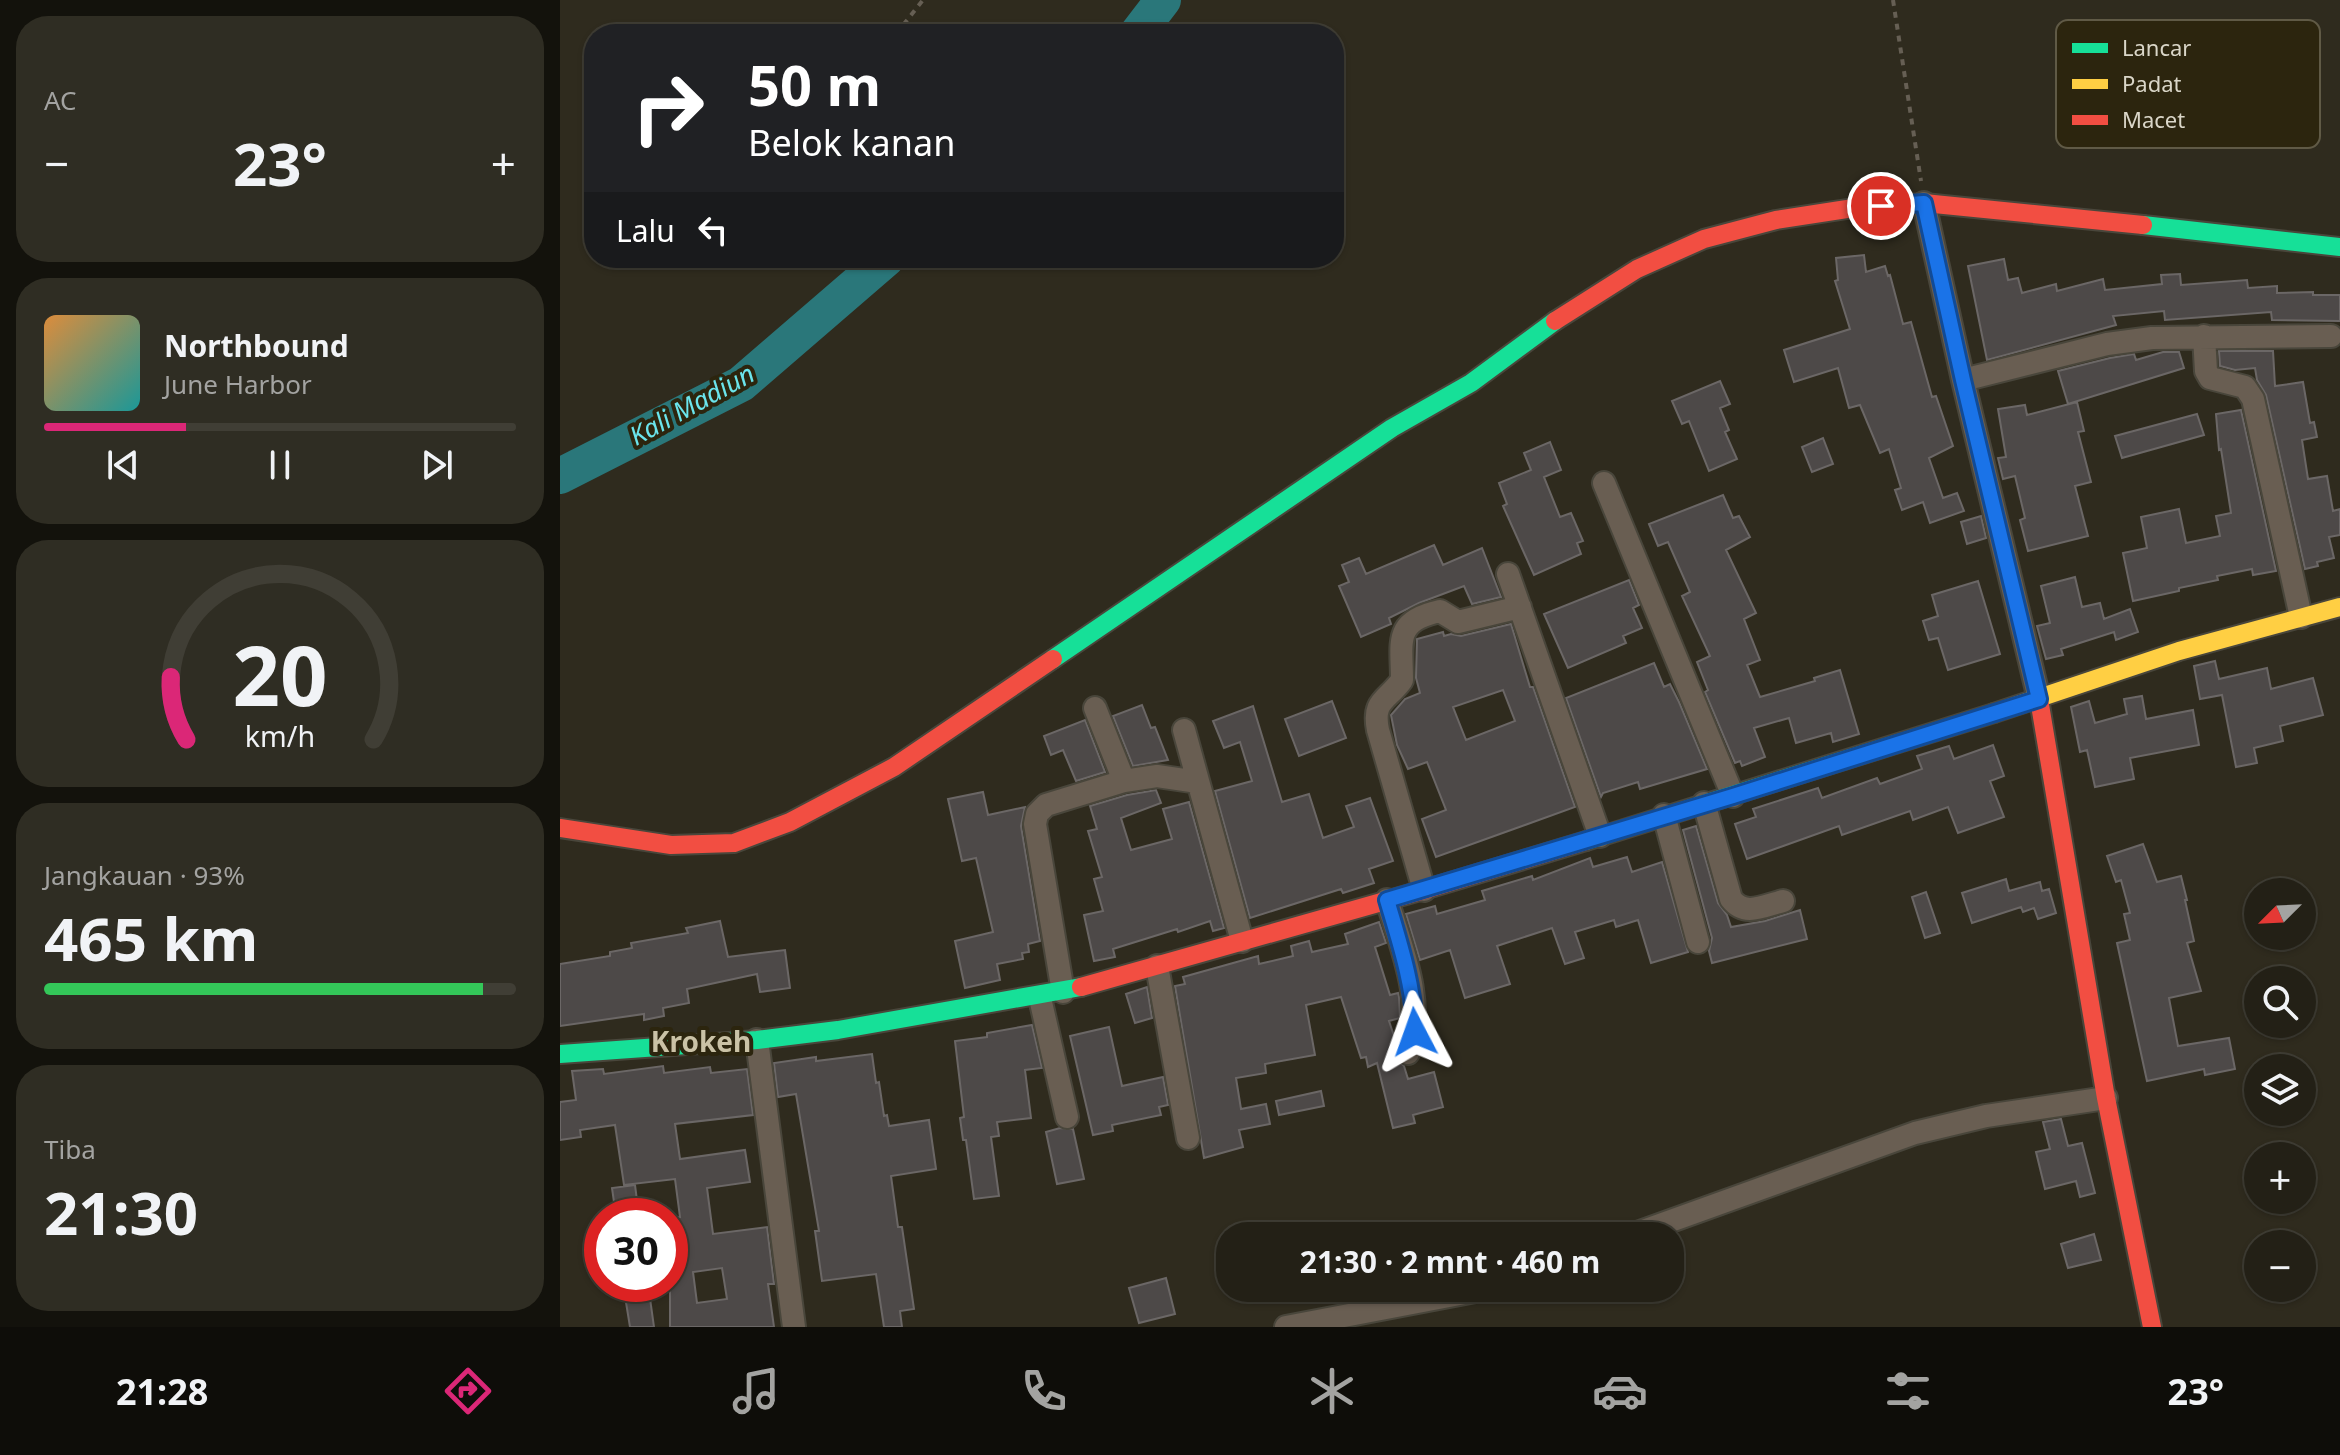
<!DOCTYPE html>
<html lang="id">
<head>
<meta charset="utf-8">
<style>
	body { margin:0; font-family:"Noto Sans",sans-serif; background:#2f2d23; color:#f1f3f6; height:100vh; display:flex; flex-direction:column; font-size:30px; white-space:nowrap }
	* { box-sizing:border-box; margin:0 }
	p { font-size:26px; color:#a3a3a1 }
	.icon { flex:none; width:44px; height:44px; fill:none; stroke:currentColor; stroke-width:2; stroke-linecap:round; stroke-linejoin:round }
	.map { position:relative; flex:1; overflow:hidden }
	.panel { display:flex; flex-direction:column; gap:16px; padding:16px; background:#13120c; width:560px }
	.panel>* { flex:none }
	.guide { position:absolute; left:24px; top:24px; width:760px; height:244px; border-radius:32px; box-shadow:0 2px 6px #0004,0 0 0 2px #403e35; background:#202124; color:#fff; overflow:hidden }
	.needle { width:52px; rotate:246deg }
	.buttons { position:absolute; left:1684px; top:878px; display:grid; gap:16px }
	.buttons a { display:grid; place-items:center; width:72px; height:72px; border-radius:50%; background:#232016; box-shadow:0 2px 6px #0004,0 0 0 2px #403e35; font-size:40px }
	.speed { position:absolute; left:24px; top:1198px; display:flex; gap:16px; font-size:40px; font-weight:700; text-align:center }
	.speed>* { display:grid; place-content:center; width:104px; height:104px; border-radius:50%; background:#232016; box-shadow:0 2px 6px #0004,0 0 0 2px #403e35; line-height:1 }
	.speed .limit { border:12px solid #d22; background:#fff; color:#111 }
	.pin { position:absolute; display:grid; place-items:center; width:68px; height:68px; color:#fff; margin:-34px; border:4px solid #fff; border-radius:50%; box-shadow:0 2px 8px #0007 }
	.me { position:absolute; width:88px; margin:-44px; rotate:356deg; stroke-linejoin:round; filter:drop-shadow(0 0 6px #0008) }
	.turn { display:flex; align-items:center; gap:28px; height:168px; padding:0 32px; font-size:36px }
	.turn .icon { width:104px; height:104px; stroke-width:2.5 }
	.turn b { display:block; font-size:56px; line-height:68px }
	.then { display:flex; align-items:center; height:76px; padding:0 32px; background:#0003; gap:16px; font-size:30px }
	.big { font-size:60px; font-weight:700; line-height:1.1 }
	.panel .card { flex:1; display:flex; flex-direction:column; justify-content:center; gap:12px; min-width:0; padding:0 28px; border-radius:32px; background:#2f2d23 }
	.panel .dial { align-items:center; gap:0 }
	.dial svg { height:208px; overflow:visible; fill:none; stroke:#403e35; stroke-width:7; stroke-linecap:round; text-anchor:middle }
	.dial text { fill:#f1f3f6; stroke:none }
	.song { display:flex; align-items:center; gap:24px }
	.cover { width:96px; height:96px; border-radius:12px; background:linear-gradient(135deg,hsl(30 70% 55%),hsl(180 70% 35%)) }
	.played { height:8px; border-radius:4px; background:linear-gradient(90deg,#db2777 30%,#403e35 30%) }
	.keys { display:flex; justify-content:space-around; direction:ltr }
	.heat { display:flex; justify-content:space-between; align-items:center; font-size:44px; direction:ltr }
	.charge { height:12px; border-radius:6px; background:linear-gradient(90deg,#34c759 93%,#403e35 0) }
	.trip { position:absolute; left:656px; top:1222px; width:468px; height:80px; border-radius:32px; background:#232016; box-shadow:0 2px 6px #0004,0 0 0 2px #403e35; font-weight:700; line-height:80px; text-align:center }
	.tabs { display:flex; height:128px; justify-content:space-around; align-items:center; background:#0e0d09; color:#a3a3a1 }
	.tabs .icon { width:56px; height:56px }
	.tabs .on { color:#db2777 }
	.tabs b { font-size:36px; color:#f1f3f6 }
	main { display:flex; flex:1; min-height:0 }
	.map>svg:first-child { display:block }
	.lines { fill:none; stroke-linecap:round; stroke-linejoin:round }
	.river { stroke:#2a777a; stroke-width:36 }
	.building { fill:#4d4948; stroke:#6b6766; stroke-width:2; fill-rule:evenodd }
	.street-casing { stroke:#49463b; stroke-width:26 }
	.fast-casing { stroke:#49463b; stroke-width:22 }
	.slow-casing { stroke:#49463b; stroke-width:22 }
	.jam-casing { stroke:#49463b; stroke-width:22 }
	.path { stroke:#665f54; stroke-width:4; stroke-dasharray:6 6; stroke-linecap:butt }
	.street { stroke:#695e52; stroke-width:22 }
	.fast { stroke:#16e098; stroke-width:18 }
	.slow { stroke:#ffcf43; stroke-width:18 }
	.jam { stroke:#f24e42; stroke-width:18 }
	.route-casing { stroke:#114b97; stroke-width:20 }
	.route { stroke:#1a73e8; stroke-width:14 }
	.labels { text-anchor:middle; stroke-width:8; stroke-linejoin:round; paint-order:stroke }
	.water-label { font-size:26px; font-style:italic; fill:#6be5ec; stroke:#2c250e }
	.quarter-label { font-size:28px; font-weight:bold; fill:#cac2a6; stroke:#2c250e }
	.key { fill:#2c250e; stroke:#605a46; stroke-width:2 }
	.key-label { font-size:22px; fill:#dad6c8 }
</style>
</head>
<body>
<main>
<section class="panel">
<div class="card"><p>AC</p>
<div class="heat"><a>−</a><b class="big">23°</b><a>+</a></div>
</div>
<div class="card">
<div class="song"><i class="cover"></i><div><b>Northbound</b><p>June Harbor</p></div></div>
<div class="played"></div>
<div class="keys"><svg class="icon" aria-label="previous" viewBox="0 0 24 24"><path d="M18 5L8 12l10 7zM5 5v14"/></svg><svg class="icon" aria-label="pause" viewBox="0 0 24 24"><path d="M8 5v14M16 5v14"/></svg><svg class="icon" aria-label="next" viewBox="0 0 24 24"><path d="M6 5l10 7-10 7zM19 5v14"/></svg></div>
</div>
<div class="card dial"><svg viewBox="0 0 100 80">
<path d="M14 69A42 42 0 1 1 86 69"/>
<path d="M14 69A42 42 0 0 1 8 45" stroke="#db2777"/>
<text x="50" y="56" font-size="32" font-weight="700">20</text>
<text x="50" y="72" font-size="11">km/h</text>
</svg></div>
<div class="card"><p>Jangkauan · 93%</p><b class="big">465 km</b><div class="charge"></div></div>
<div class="card"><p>Tiba</p><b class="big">21:30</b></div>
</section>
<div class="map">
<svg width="1780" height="1327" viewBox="0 0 1780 1327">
	<rect width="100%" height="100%" fill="#2f2b1e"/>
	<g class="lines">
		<!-- river -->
		<path class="river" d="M577,34l26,-34
			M0,476l181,-92 146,-126"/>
	</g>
	<!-- building -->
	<path class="building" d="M1304,255l2,17 19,-6 3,10 2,-1 13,49 8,-2 21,75 4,-1 17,50 -24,12 14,40 14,-5 7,18 -34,12 -7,-21 -21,8 -7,-20 6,-2 -12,-39 -9,4 -20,-48 -11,3 -11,-40 -44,14 -10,-32 66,-21 -15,-48 3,-1 -2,-22z
		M1444,259l4,21 10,-2 4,15 34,-9 1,7 46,-12 2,11 57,-6 -1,-9 19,-1 1,11 66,-5 1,8 29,-2v7l36,-1v3h27v26l-68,-1 -1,-8 -106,8 -1,-9 -51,5 3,9 -129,35 -19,-94z
		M1659,351h54l2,35 28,-4 7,41 4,-1 3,15 -15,3 6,39 19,-3 6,35 7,-2v26l-11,2 5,21 -17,4 1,4 -13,3 -39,-174 -9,-15 -2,-12 -20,2 -15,-4z
		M1603,352h16l5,16 -116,36 -10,-33 52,-13 24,-4 2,6z
		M1160,381l10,23 -10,4 9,22 -4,2 12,27 -28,12 -20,-50 -7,3 -10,-23z
		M1517,402l7,29 -6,1 13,50 -16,4 13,50 -60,15 -8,-31 5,-2 -10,-42 -12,3 -5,-21 8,-1 -8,-48 27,-4 2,10z
		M1681,410l35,161 -23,4 -1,-6 -35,7 1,4 -39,8v3l-46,10 -10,-48 24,-5 -6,-31 38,-8 7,34 34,-7 -4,-20 15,-3 -10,-64 -2,1 -3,-36z
		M1637,414l7,21 -82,23 -7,-22z
		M1263,438l10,26 -21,8 -10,-25z
		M990,442l11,28 -17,7 16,40 11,-4 12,28 -6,2 4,11 -47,21 -31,-69 4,-2 -8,-21 32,-13 -7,-17z
		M1163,495l10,23 6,-2 11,21 -24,13 30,63 -12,6 16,41 -13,5 13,32 55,-16 -1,-3 26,-8 19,64 -26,8 -2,-9 -35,10 -7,-25 -35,10 11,29 -23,9 -2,-5 -5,2 -30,-71 3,-2 -11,-28 13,-6 -28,-60 8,-4 -22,-50 -10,4 -9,-22z
		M1421,516l5,22 -19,6 -6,-22z
		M874,545l9,20 39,-17 19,49 -29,7 -8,-18 -45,17 -30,15 2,6 -30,13 -22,-51 10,-4 -7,-17 17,-7 7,16z
		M1515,577l7,30 18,-4 4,16 26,-10 8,23 -22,8 -2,-8 -53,17 2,6 -17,4 -9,-33 13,-3 -9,-37z
		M1069,580l10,25 -6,3 9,20 -19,8 3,7 -58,25 -24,-54z
		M1418,581l22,73 -52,16 -10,-32 -9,2 -6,-19 15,-5 -6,-21z
		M951,624l19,63h3l42,120 -139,50 -14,-38 24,-9 -19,-48 -19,7 -11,-24 -6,-30 14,-16 15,-6 -4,-15 1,-39 26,-7 1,4 7,-2 10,2zM943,690l12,31 -49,19 -13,-33z
		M1655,661l4,18 48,-11 4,21 42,-11 10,37 -43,11 3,15 -29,7 3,15 -21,4 -14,-72 -22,4 -6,-33z
		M1094,663l10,24 6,-3 9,18 28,67 -67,20 -2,-7 -35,11 -2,4 -35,-99z
		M1582,696l4,23 47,-9 6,35 -69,13 4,21 -39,8 -8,-37 -7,2 -9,-45 18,-6 6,22 32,-9 -3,-15z
		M772,701l14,37 -47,18 -14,-37z
		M582,705l9,23 4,-1 13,33 -35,6 -20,-50z
		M693,706l29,96 27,-8 14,44 31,-11 -8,-21 24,-8 23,63 -24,8 5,14 -31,10 -2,-4 -91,29 -35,-127 37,-10 -12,-39 -16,6 -11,-27z
		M525,720l20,52 -29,9 -13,-31 -12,5 -7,-19z
		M1433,745l11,31 -14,5 14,36 -46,16 -10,-26 -35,13 -3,-9 -68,24 -3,-9 -92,33 -12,-35 21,-7 -3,-8 65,-21 4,10 55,-20 3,6 42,-15 -5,-13 32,-10 5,13z
		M596,790l5,13 -40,15 10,32 41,-11 -9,-30 26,-7 35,126 -11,3 -3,-10 -32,11 -1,-3 -64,20 2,8 -21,4 -10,-46 19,-4 -9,-32 8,-2 -14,-46 9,-2 -7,-23 37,-11z
		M423,792l5,23 37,-8 -4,19 19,115 -12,3 1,8 -7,1 1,6 -26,5 3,16 -35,8 -10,-47 38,-9 -17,-74 -14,3 -14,-62z
		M1136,826l22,77 9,12 4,12 34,-6 35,-11 7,29 -95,24 -3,-12 3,-13 -29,-108z
		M1583,844l14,38 24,-6 6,24h-2l9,41 -7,2 14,48 -32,7 9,48 51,-8 6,31 -30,6 -1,-6 -57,12 -30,-138 13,-3 -6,-26 6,-1 -9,-33 -5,2 -9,-26z
		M1067,857l5,15 30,-10 26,90 -37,11 -13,-43 -22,7 -2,-7 -39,12 9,26 -19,6 -13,-36 -55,18 13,38 -45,14 -15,-48 -30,10 -14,-46 29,-8 2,8 48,-14 -3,-9 50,-15 1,4 57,-22 3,9z
		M1446,879l3,12 31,-9 2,9 7,-2 7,24 -18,6 -4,-11 -11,4 -2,-5 -49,16 -10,-30z
		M1366,892l14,41 -15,5 -13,-41z
		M160,921l8,36 57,-7 5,38 -30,4 -3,-18 -70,15 2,14 -26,5 1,8 -20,4v-6l-84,12v-62l50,-8v-4l22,-4 -1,-5 57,-10 -2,-5z
		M819,922l7,21 -11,4 15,48 8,-2 1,4 1,21 -11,3 7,21 -1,16 9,8 4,13 26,-7 9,35 -30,8 2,8 -22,5 -16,-65 -9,4 -2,-10 -5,1 -20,-61 -35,8 9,50 -50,9 1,9 -30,5 5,31 25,-5 4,20 -31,6 4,17 -39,11 -29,-172 10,-2 -2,-7 75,-21 1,8 34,-8 -2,-10 18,-5 3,11 36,-8 -3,-10z
		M587,987l5,31 -17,5 -9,-29z
		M472,1025l10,43 -17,2 6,48 -34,4 2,14 -8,1 8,59 -25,3 -8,-59h-3l-3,-22 4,-1 -9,-76 32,-4v-4z
		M549,1027l13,59 41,-9 5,28 -9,2 2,8 -49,10 1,6 -20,4 -23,-99z
		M312,1054l4,29 3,-1 5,34 3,-1 2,11 40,-6 7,49 -45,7 7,51h4l12,82 -14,2 2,16h-18l-8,-53 -54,7 -7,-50h4l-23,-137 -18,3 -4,-34 42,-6v4z
		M103,1066l1,7 46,-6 1,6 36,-4 6,46 -78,9 5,35 65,-9 5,32 -43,6 6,46 54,-7 7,57h-6l6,43h-104v-109l10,-1 -5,-38 -51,6 -9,-60 -35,5 1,7 -21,3v-38l16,-2 -4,-29 31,-2 1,5zM162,1268l5,31 -30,4 -4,-31z
		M761,1091l3,15 -45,9 -3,-14z
		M1501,1119l7,27 14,-3 13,50 -15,4 -4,-16 -31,8 -9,-37 14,-3 -7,-27z
		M500,1128l13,1 11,50 -27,5 -11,-52z
		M75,1185l4,31h-23l-4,-28z
		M1534,1234l7,26 -33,8 -7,-24z
		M606,1278l9,36 -36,9 -10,-35z
		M63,1284h25l6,43h-24z"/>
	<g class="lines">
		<!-- street casing -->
		<g class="street-casing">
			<path id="street" d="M1364,203l39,177 76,319
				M1644,336l2,35 4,7 35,9 8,12 48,218
				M1403,380l144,-36 45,-6 179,-2
				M1044,483l129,313
				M948,574l92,262
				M535,708l29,73
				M624,730l58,211
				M1144,803l27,96c14,18 32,7 52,2
				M1104,815l34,127
				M864,890l-46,-160c-6,-30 9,-29 24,-50 0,-38 -9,-59 38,-69l18,11 62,-15
				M827,900c15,49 38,102 21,153
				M597,966l31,172
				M503,992l-28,-168 2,-10 9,-9 78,-24 33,-5 41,6
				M480,998l27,119
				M197,1040l37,287
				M1069,1236l286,-103 71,-17 120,-18
				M726,1327l205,-39"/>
		</g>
		<!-- fast casing -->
		<g class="fast-casing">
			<path id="fast" d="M1583,225l197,22
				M493,659l339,-231 79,-45 84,-62
				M1026,841l408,-128
				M0,1054l197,-14 81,-10 243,-43"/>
		</g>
		<!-- slow casing -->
		<g class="slow-casing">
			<path id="slow" d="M1434,713l185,-62 161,-44"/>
		</g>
		<!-- jam casing -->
		<g class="jam-casing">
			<path id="jam" d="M995,321l82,-52 67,-30 72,-19 84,-13 64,-4 219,22
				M1479,699l67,399 46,229
				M0,828l111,17 63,-2 56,-21 104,-55 159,-108
				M521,987l343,-97 162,-49"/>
		</g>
		<!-- path -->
		<path class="path" d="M1333,0l28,181
			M336,34l27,-34"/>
		<!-- street -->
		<use href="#street" class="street"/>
		<!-- fast -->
		<use href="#fast" class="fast"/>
		<!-- slow -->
		<use href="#slow" class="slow"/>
		<!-- jam -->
		<use href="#jam" class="jam"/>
	</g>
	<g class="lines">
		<!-- route casing -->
		<g class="route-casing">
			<path id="route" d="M855,1032c-1,-46 -15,-88 -28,-132l346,-104 306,-97 -76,-319 -39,-177 -43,3"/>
		</g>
		<!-- route -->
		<use href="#route" class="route"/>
	</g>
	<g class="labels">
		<!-- water labels -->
		<g class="water-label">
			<text transform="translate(132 405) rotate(-29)" y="9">Kali Madiun</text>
		</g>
		<!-- quarter labels -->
		<g class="quarter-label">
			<text x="141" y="1052">Krokeh</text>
		</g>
	</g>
	<!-- legend -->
	<rect x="1496" y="20" width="264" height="128" rx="12" class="key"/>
	<rect x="1512" y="43" width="36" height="10" fill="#16e098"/>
	<rect x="1512" y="79" width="36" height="10" fill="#ffcf43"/>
	<rect x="1512" y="115" width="36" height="10" fill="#f24e42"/>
	<g class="key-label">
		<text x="1562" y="56">Lancar</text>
		<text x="1562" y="92">Padat</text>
		<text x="1562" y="128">Macet</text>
	</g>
</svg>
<div class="buttons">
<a><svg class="needle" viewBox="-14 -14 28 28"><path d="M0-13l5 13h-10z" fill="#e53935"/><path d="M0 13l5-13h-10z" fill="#a3a3a1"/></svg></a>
<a><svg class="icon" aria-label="search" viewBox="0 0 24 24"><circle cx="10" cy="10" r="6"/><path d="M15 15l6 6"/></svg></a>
<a><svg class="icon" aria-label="layers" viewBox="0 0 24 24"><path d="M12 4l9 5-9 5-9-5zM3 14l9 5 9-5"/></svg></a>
<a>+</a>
<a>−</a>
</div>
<div class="speed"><div class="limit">30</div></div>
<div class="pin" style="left:1321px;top:206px;background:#d93025"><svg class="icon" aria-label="arrive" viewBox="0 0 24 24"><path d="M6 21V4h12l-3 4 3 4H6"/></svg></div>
<svg class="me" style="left:855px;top:1032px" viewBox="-20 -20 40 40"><path d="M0-17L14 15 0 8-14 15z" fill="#1a73e8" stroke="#fff" stroke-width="4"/></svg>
<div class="trip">21:30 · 2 mnt · 460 m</div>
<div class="guide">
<div class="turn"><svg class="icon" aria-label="right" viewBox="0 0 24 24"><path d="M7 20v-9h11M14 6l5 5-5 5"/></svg><div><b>50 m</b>Belok kanan</div></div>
<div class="then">Lalu<svg class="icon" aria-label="left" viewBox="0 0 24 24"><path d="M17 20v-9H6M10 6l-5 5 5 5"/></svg></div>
</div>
</div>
</main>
<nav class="tabs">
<b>21:28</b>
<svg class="icon on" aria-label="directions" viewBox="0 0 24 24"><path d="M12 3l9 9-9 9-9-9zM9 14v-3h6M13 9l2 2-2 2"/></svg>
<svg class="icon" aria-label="music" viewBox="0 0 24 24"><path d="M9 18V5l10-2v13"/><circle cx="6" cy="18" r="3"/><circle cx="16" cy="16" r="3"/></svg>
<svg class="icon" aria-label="phone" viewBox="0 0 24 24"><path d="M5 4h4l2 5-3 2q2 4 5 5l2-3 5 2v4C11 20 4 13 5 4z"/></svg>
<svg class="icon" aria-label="climate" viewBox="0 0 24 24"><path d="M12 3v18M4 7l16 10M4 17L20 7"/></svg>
<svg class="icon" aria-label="car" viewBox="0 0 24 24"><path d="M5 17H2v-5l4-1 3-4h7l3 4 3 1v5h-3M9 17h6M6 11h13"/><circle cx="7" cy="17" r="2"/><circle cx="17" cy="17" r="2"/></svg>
<svg class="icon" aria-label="filters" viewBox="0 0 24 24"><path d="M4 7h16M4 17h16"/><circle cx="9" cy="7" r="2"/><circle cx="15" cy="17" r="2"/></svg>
<b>23°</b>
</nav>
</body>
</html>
